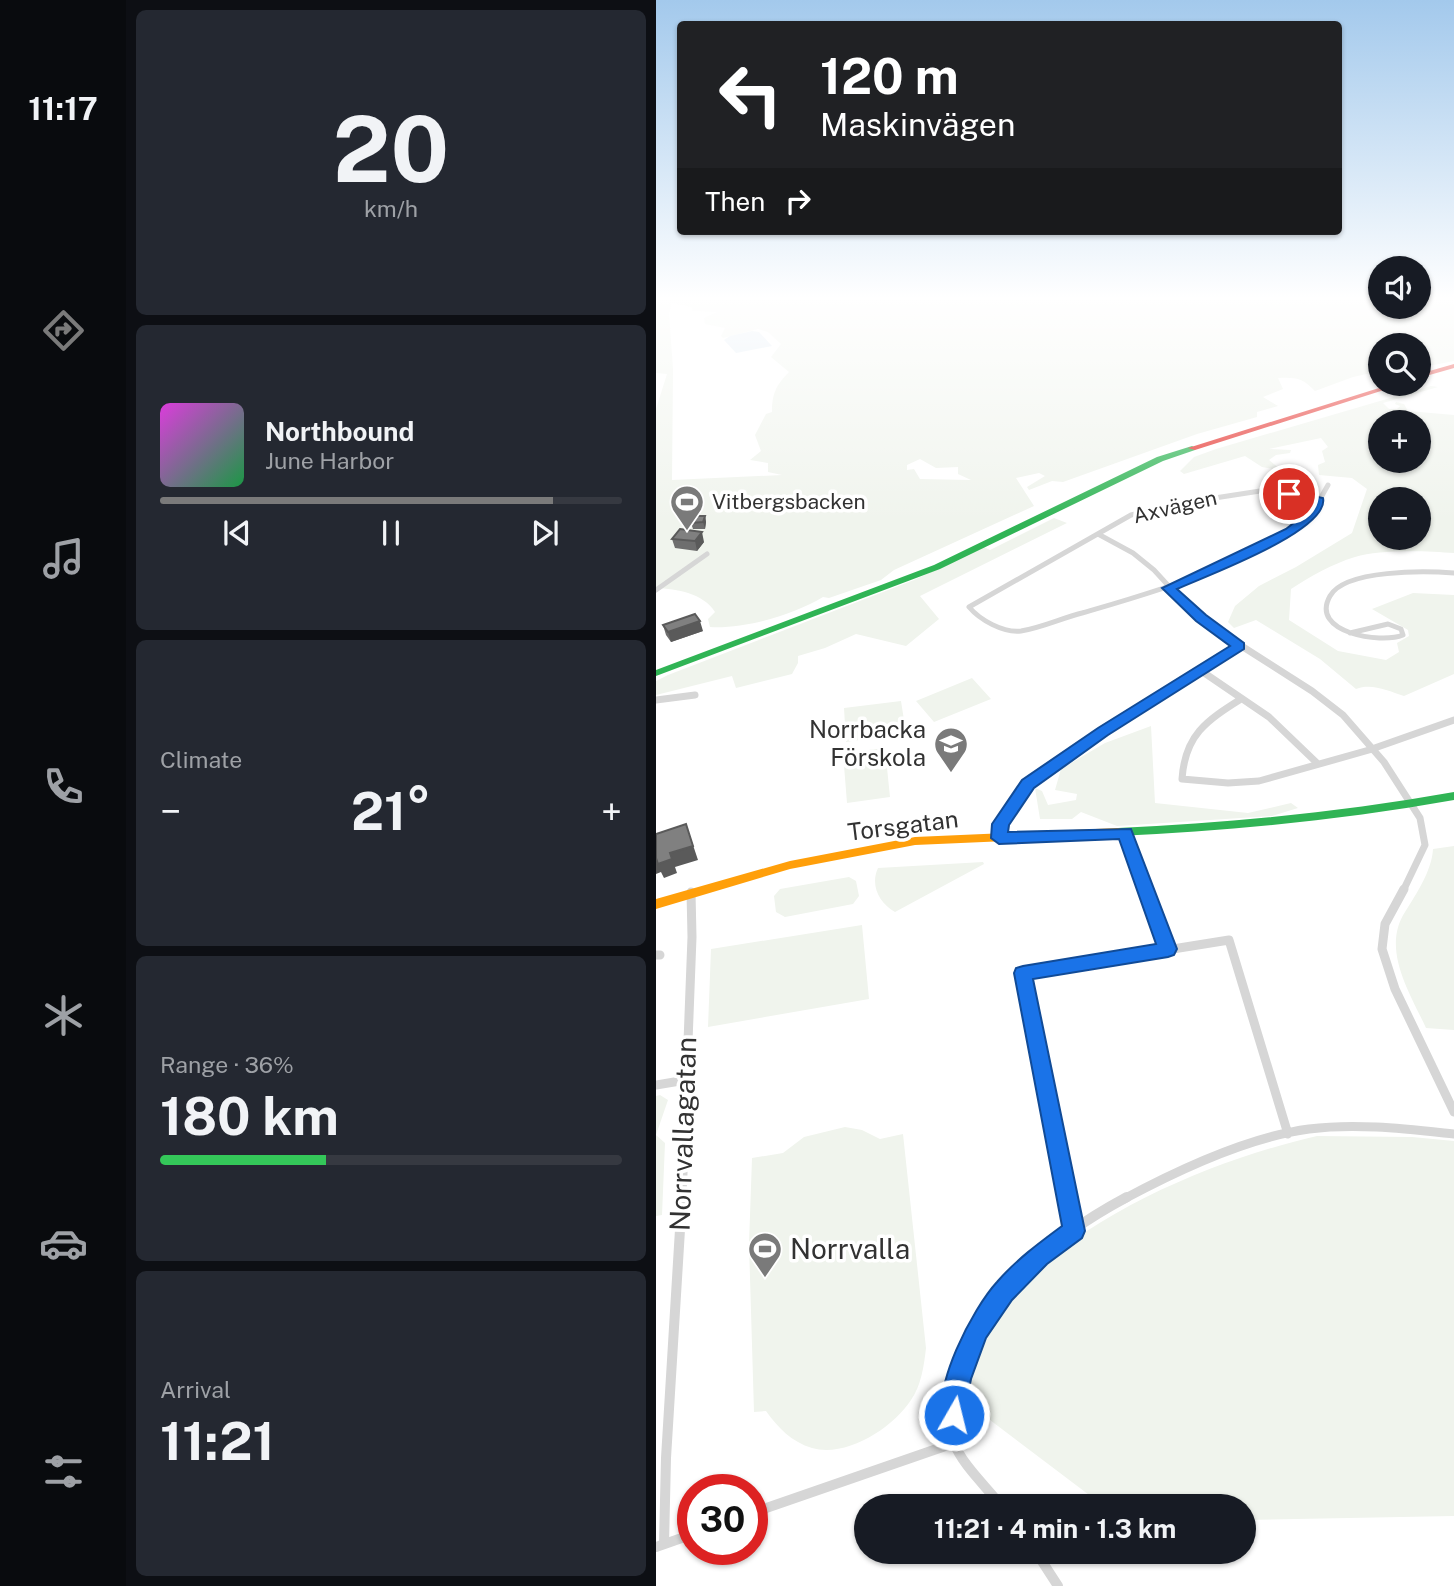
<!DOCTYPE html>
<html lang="en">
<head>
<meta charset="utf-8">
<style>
	body { margin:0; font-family:"Public Sans",sans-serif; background:#242831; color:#f1f3f6; height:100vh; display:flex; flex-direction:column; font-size:26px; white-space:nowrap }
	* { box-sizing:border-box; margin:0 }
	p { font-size:23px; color:#9ea1a6 }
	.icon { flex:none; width:38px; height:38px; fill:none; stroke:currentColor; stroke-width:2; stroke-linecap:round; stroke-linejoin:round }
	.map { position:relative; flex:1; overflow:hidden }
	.drawer { display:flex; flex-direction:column; gap:10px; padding:10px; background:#0d0f14; width:530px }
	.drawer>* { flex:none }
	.guide { position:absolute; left:21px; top:21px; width:665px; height:214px; border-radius:7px; box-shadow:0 2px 5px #0004; background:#202124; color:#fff; overflow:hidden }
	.tools { position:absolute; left:712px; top:256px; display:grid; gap:14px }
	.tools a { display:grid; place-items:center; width:63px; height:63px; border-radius:50%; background:#171b24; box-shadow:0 2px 5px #0004; font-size:35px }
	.speed { position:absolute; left:21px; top:1474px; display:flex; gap:14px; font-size:35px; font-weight:700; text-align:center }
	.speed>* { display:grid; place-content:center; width:91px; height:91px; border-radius:50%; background:#171b24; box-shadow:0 2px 5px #0004; line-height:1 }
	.speed .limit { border:10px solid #d22; background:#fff; color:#111 }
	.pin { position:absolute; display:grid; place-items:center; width:60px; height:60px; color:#fff; margin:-30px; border:4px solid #fff; border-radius:50%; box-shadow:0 2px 7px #0007 }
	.me { position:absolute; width:77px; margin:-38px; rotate:8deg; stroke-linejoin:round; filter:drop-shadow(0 0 5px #0008) }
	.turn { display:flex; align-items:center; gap:24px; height:147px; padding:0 28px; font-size:32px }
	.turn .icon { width:91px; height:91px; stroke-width:2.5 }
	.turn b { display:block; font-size:49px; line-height:60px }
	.then { display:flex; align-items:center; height:66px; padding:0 28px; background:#0003; gap:14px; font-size:26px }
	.big { font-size:52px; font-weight:700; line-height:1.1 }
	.drawer .card { flex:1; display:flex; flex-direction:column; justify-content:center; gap:10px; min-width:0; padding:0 24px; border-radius:10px; background:#242831 }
	.drawer .dial { align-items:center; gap:0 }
	.dial b { font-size:91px; line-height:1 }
	.song { display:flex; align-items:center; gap:21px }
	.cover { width:84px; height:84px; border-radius:10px; background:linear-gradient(135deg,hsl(300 70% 55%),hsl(140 70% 35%)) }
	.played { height:7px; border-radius:4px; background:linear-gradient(90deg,#7a7a7a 85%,#363941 85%) }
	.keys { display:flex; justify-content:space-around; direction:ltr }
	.heat { display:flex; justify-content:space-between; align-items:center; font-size:38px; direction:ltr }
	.charge { height:10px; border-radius:5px; background:linear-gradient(90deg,#34c759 36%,#363941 0) }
	.trip { position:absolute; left:198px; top:1494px; width:402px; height:70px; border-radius:35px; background:#171b24; box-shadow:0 2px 5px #0004; font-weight:700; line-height:70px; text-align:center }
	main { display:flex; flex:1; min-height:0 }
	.tabs { display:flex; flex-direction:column; width:126px; justify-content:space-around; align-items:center; background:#090b0e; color:#9ea1a6 }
	.tabs .icon { width:49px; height:49px }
	.tabs .selected { color:#7a7a7a }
	.tabs b { font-size:32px; color:#f1f3f6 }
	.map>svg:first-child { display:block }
	.green { fill:#f0f4ed; fill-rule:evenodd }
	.water { fill:#dde9f3 }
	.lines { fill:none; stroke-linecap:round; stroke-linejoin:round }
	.street-far3 { stroke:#d6d6d6; stroke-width:5 }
	.street-far2 { stroke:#d6d6d6; stroke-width:7 }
	.street-far1 { stroke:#d6d6d6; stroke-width:9 }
	.street { stroke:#d6d6d6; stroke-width:10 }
	.fast { fill:#30b455; fill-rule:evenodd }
	.slow { fill:#ff9f0a; fill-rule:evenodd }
	.jam { fill:#e5322d; fill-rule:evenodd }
	.wall { fill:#6e6e6e }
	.shaded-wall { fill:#5a5a5a }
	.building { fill:#808080; stroke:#5a5a5a; stroke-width:2 }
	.route { fill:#1a73e8; stroke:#114b97; stroke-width:2 }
	.labels { text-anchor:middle; stroke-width:7; stroke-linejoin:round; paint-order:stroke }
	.far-poi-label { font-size:21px; fill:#323232; stroke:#fff; text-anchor:start }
	.far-street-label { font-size:21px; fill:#323232; stroke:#fff }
	.poi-label { font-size:24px; fill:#323232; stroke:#fff; text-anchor:end }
	.street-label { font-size:24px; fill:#323232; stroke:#fff }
	.near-street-label { font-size:28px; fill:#323232; stroke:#fff }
	.near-poi-label { font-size:28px; fill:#323232; stroke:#fff; text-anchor:start }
</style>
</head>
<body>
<main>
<nav class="tabs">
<b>11:17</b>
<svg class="icon selected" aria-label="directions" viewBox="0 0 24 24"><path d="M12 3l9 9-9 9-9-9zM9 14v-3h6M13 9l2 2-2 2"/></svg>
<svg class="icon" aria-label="music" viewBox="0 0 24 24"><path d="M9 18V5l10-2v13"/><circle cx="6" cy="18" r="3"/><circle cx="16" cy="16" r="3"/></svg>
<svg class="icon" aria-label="phone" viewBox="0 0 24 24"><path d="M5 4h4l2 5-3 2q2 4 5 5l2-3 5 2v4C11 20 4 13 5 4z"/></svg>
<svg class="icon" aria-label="climate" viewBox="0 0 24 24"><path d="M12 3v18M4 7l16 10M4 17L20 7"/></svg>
<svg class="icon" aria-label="car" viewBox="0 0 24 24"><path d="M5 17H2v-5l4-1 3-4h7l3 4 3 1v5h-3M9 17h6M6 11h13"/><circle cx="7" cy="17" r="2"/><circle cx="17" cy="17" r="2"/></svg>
<svg class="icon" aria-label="filters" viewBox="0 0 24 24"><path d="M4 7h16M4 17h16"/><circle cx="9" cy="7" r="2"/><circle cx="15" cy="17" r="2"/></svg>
</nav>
<section class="drawer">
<div class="card dial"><b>20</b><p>km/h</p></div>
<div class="card">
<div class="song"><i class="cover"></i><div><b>Northbound</b><p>June Harbor</p></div></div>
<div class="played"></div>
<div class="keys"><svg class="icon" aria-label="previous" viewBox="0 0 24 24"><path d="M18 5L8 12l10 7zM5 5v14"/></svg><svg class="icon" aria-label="pause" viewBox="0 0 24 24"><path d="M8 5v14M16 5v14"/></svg><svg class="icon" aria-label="next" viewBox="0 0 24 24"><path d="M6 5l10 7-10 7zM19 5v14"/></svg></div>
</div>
<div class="card"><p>Climate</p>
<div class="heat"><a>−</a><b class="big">21°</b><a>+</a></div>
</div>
<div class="card"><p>Range · 36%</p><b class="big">180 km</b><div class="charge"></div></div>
<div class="card"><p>Arrival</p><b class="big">11:21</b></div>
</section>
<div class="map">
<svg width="798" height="1586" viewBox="0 0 798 1586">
	<rect width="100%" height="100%" fill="#fff"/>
	<!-- green -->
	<path class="green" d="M0,300h724v6h39v-6h35v61l-31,6 10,-7 -14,3v-18h-39v26l-27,6 -38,14c-12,-13 -20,-14 -37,-13l5,11 -20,8 15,9 -21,6v5l-60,17 -134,48 -11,-1 -23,9 -2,-3 18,-11 -6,-3 -23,5 18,28 -140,64 -13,10 -52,18 -6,-1c-30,18 -78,32 -113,30l-2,-8 7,-7c-12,-19 -38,-23 -59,-24v-179l11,-35 -11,-1zM16,303l19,4 2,4 24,1 -13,6 1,6 20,4 -4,8 2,2 35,-9 10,3 13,12 -10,13 18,15c-13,13 -17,22 -17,40l-6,2 -11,21 6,16 -11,9 18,3v9l14,3 -110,5 1,-111 -4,-56zM264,459l16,9 22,-1v7l13,6 -51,-1 -6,-10 -7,1v-5z
		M775,386l7,1 -55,16 6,6h8l3,-3 -5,-2 1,-2 8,2 4,7 46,4v138c-27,-2 -74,-4 -99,4 -23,7 -44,19 -64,32l-2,31 49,31 48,9 13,-8 -2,-9 12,-7 -1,-6 -36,-21 41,-16 41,2v79l-50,22c-16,-5 -32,-13 -48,-7l-36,-30 -64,-39 -22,8 -6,-6 7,-16 24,-20 37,-19 56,-34 15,-44 -15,-11 -33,-3 -1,-10 7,-3 -3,-11 6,-4 -7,-9 -52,11 22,1 -1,3 -14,2 -7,5 12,10 33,6 -52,-9 -17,-11 -61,18 -4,-3 14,-14 22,-8zM724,422h39v38h-39zM724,499h39v38h-39z
		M398,518l13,5 -147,73 19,23 -33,27 -50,-12 -31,14 -27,8v7l-6,11 -56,14 -4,-12 -76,19v-14l12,-6 246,-95 70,-33 6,3z
		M316,678l19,21 -57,23 -18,-21z
		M245,701l5,32 -60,9 -2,-34z
		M495,726l4,77 93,10 43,-10 7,5 -26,8 -155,10 -36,-14 -9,7h-32l-5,-31 7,3 6,14 28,-5 1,-6 -22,-4 6,-21 44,-26z
		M229,748l5,49 -43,6 -4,-50z
		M798,846v184l-28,-2c-16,-35 -45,-79 -21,-116 12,-19 27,-42 28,-63z
		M327,862l1,2 -89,48c-16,-9 -25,-27 -17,-44z
		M193,877l7,4 3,15 -6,8 -68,13 -9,-5 -2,-16 6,-7z
		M206,925l7,74 -161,28 3,-78z
		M4,1095l8,5 -12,35 9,8 -3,72 -6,1v-120z
		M189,1127l17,3 18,9 23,-5 23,214c-2,18 -5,38 -15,52 -18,28 -65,58 -99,48 -20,-6 -34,-20 -46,-37l-12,1 -5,-168 3,-86 31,-5 21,-16z
		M661,1136l95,1 42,4v375l-210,4v-13h-139l-115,-87 -21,-42c11,-28 22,-56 41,-80 67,-82 206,-139 307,-162z"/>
	<!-- water -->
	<path class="water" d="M96,331l7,1 13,14 -36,7 -12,-13 6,-4z"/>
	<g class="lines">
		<!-- street-far3 -->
		<path class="street-far3" d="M604,491l59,10c-33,55 -175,94 -237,112 -20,5 -41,15 -61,18 -18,2 -41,-11 -52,-24l162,-92 45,-11z
			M663,501l9,-16
			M442,534l35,19 21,17 33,36 27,23 29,18
			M0,590l51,-36
			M694,633l38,-9 13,5 2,6c-22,9 -94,-2 -73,-39 15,-27 96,-25 124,-23"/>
		<!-- street-far2 -->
		<path class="street-far2" d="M584,645l72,46 31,24 41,47 36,56 5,27 -22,46
			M544,670l69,47 49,47
			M585,699c-35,22 -56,36 -59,80l46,4 31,-2 110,-31 85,-30
			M0,700l39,-5
			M469,833l21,58
			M343,838l2,-14 6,-12 21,-28 75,-53 137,-85"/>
		<!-- street-far1 -->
		<path class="street-far1" d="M489,889l22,60
			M748,889l-19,35 -3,25 13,40 59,123
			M0,955h4
			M0,1085l30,-5
			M26,1199l10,-262 -1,-45
			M412,1199l-45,-226 206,-33 59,194
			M468,1199c54,-29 124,-62 185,-70 48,-6 97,0 145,5"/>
		<!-- street -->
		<path class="street" d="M411,1197l7,34
			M346,1507c-15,-20 -39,-41 -48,-64 -6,-14 -1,-33 2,-48 16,-94 91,-155 171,-198
			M96,1513l202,-70
			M8,1544l2,-86 16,-261
			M0,1547l37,-13
			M380,1552l22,34"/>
		<!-- fast -->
		<path class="fast" d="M536,446l4,2 -1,2 -32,11 -223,108 -284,107v-6l278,-105 223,-108z
			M798,792v8c-112,20 -223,31 -336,36l-4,-1 -1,-3 1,-3 4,-1c113,-5 224,-16 336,-36z"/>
		<!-- slow -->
		<path class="slow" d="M462,828l4,1 1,3 -1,3 -4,1 -203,9 -125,24 -134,40v-10l134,-38 125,-24z"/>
		<!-- jam -->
		<path class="jam" d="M798,364v4l-35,10v-4z
			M739,383h11l-211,67 -7,-2z"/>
	</g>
	<!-- wall -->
	<path class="wall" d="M49,516l1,6 -1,7h-12l-2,-6z
		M16,539l32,3 -7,9 -22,-3z
		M7,625l40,6 -32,11 -5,-7z"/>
	<!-- shaded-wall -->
	<path class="shaded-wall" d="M49,516l1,6 -1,7 -2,-7z
		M46,532l2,10 -7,9 -2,-10z
		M44,621l3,10 -32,11 -3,-10z
		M30,824l12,36 -23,7 2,6 -13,5 -3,-6 -5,2v-16l14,-5z"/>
	<!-- building -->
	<path class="building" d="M36,516h13l-2,6 -12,1z
		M24,529l22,3 -7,9 -23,-2z
		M39,614l5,7 -32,11 -5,-7z
		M30,824l7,22 -23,7 2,6 -14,5 -2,-6v-24z"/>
	<!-- sky -->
	<linearGradient id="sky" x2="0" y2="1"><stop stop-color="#a3c9ec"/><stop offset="0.57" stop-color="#fff"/><stop offset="1" stop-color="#fff" stop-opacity="0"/></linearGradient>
	<rect width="798" height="522" fill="url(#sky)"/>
	<!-- route -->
	<path class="route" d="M633,491l34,7c7,33 -120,79 -146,91l29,26 38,28v6l-136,86 -74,53 -25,37 -1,7 123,-3 46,120 -3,6 -6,2 -135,22 52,252 -3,7 -35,26 -35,36 -26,38 -15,41 -9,45 -8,3 -9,-3c-15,-35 28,-116 52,-142 19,-22 42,-39 65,-56l-48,-253 2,-5 7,-2 133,-22 -37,-105 -120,5 -8,-6 1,-14 30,-44 76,-52 132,-82 -34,-25 -34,-33 124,-59 19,-15 7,-11 -27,-6v-5z"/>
	<!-- icons -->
	<defs>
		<g id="stadium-pin" transform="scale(1.75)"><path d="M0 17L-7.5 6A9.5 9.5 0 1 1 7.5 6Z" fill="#7a7a7a" stroke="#fff"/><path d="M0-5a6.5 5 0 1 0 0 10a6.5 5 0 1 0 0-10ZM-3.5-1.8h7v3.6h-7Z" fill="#fff"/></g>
		<g id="school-pin" transform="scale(1.75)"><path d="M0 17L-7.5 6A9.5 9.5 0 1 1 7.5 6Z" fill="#7a7a7a" stroke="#fff"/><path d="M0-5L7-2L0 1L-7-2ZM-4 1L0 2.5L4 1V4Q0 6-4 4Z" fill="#fff"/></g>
	</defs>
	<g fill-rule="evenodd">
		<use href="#stadium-pin" x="31" y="502"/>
		<use href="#school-pin" x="295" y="744"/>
		<use href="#stadium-pin" x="109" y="1249"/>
	</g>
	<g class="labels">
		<!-- far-poi labels -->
		<g class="far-poi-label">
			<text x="56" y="509">Vitbergsbacken</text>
		</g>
		<!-- far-street labels -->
		<g class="far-street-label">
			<text transform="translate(519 507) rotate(-13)" y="7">Axvägen</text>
		</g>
		<!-- poi labels -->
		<g class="poi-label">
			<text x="270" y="738">Norrbacka<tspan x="270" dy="28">Förskola</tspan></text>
		</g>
		<!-- street labels -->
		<g class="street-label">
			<text transform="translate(247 826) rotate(-7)" y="8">Torsgatan</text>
		</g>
		<!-- near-street labels -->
		<g class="near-street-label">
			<text transform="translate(27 1134) rotate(-88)" y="10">Norrvallagatan</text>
		</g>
		<!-- near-poi labels -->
		<g class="near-poi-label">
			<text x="134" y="1259">Norrvalla</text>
		</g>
	</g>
</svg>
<div class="tools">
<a><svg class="icon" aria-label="sound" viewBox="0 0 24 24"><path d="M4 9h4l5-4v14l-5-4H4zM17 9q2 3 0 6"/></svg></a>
<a><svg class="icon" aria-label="search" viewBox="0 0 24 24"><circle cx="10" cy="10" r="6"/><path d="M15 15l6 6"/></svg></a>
<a>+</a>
<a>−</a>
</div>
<div class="speed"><div class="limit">30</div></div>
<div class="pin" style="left:633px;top:494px;background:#d93025"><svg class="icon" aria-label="arrive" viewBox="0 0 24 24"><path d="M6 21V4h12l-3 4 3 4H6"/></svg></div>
<svg class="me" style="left:298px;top:1415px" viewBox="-20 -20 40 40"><circle r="17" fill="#1a73e8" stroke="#fff" stroke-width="3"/><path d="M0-11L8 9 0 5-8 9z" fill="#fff"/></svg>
<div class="trip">11:21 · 4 min · 1.3 km</div>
<div class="guide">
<div class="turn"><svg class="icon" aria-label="left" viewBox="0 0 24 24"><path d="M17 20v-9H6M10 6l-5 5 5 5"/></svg><div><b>120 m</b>Maskinvägen</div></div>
<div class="then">Then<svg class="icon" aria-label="right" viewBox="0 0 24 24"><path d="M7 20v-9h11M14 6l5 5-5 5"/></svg></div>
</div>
</div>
</main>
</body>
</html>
